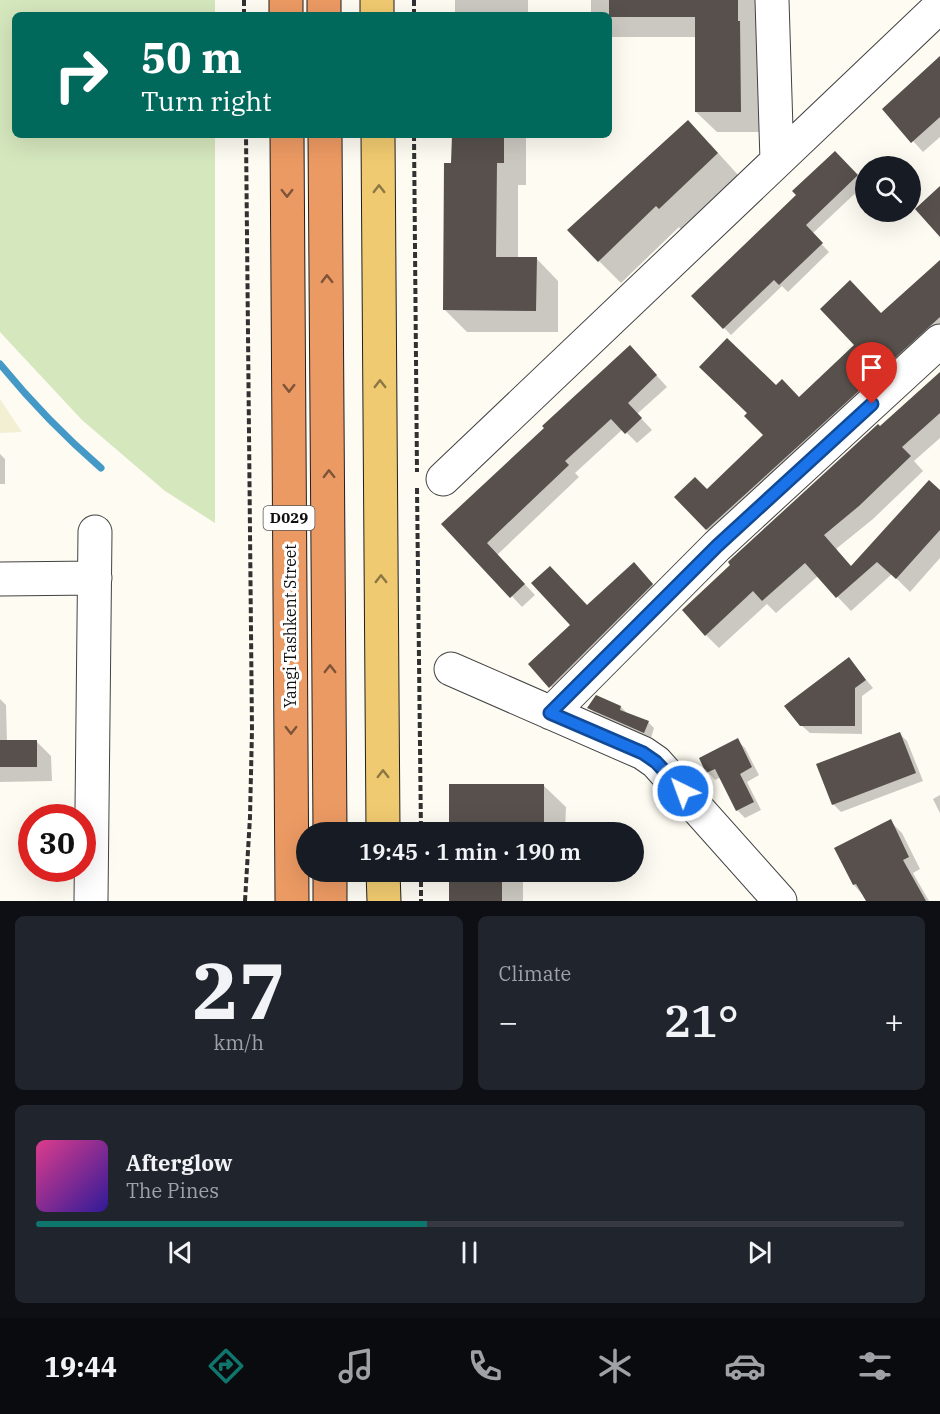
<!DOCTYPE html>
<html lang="en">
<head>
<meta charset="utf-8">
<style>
	body { margin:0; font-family:"IBM Plex Serif",serif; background:#20242c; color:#f1f3f6; height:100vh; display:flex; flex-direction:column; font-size:22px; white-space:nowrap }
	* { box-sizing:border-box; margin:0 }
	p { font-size:20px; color:#9ea1a6 }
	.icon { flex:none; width:33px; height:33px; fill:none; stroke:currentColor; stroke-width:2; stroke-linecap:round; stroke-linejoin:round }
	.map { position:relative; height:901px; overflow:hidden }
	.side { display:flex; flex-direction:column; gap:15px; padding:15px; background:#0d0f14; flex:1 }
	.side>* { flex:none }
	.guide { position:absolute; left:12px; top:12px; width:600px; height:126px; border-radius:9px; box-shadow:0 6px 24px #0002; background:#00695c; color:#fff; overflow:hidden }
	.buttons { position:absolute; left:855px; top:156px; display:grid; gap:12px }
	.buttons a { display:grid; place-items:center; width:66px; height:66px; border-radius:50%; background:#171b24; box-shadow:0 6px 24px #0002; font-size:30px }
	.speed { position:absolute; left:18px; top:804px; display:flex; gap:12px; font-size:30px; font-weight:700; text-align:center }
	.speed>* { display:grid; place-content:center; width:78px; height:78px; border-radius:50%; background:#171b24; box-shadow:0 6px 24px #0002; line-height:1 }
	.speed .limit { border:9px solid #d22; background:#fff; color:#111 }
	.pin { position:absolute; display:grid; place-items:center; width:51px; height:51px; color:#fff; margin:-62px -26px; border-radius:50% 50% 50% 0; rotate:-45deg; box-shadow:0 0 6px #0007 }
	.pin .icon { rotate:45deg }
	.me { position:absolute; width:66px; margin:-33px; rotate:318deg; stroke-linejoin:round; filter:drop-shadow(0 0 4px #0008) }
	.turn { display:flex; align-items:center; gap:21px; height:126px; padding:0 30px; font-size:27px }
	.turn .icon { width:78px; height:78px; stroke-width:2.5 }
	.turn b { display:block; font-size:42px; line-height:51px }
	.big { font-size:45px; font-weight:600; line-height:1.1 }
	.side .card { flex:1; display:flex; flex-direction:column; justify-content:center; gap:9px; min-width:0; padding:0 21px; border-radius:9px; background:#20242c }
	.side .dial { align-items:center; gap:0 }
	.dial b { font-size:78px; line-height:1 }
	.song { display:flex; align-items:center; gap:18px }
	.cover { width:72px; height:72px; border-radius:9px; background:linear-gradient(135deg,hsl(330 70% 55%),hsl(250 70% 35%)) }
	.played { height:6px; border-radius:3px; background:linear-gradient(90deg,#0f766e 45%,#363941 45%) }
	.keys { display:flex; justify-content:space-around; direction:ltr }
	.heat { display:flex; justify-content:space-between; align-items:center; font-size:33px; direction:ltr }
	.side .tiles { flex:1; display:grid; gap:15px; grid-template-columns:1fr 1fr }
	.card:last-child { grid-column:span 2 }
	.trip { position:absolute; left:296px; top:822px; width:348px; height:60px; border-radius:30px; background:#171b24; box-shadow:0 6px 24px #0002; font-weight:600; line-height:60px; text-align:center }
	.tabs { display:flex; height:96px; justify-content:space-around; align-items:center; background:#090b0e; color:#9ea1a6 }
	.tabs .icon { width:42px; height:42px }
	.tabs .active { color:#0f766e }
	.tabs b { font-size:27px; color:#f1f3f6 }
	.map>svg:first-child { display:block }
	.farmland { fill:#f3efd3 }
	.green { fill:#d5e7bd }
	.shadow { fill:#0003 }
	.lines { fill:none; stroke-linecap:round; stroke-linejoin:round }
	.stream { stroke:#4599c6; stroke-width:7 }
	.building { fill:#57504c }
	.minor-casing { stroke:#424242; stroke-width:35 }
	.major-casing { stroke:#202020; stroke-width:35 }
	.highway-casing { stroke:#202020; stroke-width:35 }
	.path { stroke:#313131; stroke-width:4; stroke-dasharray:6 3; stroke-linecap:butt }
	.minor { stroke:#fff; stroke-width:33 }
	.major { stroke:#f0ca70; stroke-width:33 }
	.highway { stroke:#ec9a63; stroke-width:33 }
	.oneway { stroke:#8b7644 }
	.oneway2 { stroke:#7e5439 }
	.route-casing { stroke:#114b97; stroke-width:15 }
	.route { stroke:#1a73e8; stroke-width:10 }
	.labels { text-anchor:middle; stroke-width:6; stroke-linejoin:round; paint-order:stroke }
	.shield { fill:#fff; stroke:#575757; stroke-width:1.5 }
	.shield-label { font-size:15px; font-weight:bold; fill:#0f0f0f }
	.street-label { font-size:16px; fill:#0f0f0f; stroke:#fff }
</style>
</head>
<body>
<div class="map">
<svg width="940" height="901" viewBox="0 0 940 901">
	<rect width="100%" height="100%" fill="#fefbf2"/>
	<!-- farmland -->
	<path class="farmland" d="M0,399l22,33 -22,1z"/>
	<!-- green -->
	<path class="green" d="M0,0h215v15h-200v120h200v388l-50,-32 -83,-71 -82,-88z"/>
	<!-- shadow -->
	<path class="shadow" d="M455,0h73v15h-73z
		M591,0h167l3,132h-44l-21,-20v-75h-84l-3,-2v-20h-18z
		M940,56v81l-17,15 -39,-43z
		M453,135h73v50h-8v73h18l22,23v51h-91l-22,-22z
		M710,144l29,32 -57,54 -3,-3 -58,56 -22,-22z
		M835,153l30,31 -53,50 17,18 -41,40 -6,-6 -51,49 -38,-39 105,-101z
		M940,262v76l-222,203 -42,-44 32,-6 57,-56 11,-48 23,12 57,-54 26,-30z
		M640,357l27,30 -30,27 15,16 -15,13 -14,-14 -48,44 4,4 -82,78 38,40 -13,12 -78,-83z
		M940,374v64l-26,23 9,10 -50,48 -37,30 16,19 88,-76v66l-30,34 -18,-18 -41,37 -33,-35 -42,37 -9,-9 -48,44 -13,-13 174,-207z
		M0,454l5,5v25h-5z
		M649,580l19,20 -102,102 -36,-38 42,-39 16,-18z
		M849,659l24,29 -11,8v38l-52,-1 -9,-8z
		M0,699l6,6 1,37 29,-1 15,15 1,25 -52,1z
		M621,707l6,6 21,9 6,6 -3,10 -56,-24 -6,-6z
		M900,734l7,7 16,40 -82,31 -8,-8z
		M737,740l8,8 14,27 -12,7 14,28 -16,8 -8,-8 -16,-33 -6,3 -7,-8z
		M451,785h92l23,22 -1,25h-114z
		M940,795v18l-7,-14z
		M890,821l12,12 18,36 -7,4 16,28h-61l-14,-16z
		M451,872h72v29h-72z"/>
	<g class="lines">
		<!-- stream -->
		<path class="stream" d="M0,364c31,38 64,72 101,104"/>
	</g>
	<!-- building -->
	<path class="building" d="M609,0h129v21h2l1,91h-46v-95h-86z
		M940,56v61l-29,26 -29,-34z
		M688,120l30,33 -59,56 -3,-3 -58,56 -31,-32z
		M452,135h52v28h-7l-1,94h41l-1,54 -93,-1 1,-147h7z
		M835,151l23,24 -52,50 17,18 -44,42 -5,-5 -51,49 -32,-33 105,-101 -4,-4z
		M940,186v51l-25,-28z
		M940,260v57l-234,213 -32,-33 21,-20 12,12 56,-54 -19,-19 3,-3 -48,-46 28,-29 49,47 6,-6 17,18 55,-52 -34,-36 30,-29 31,33z
		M630,345l27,30 -29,28 14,15 -17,16 -14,-15 -46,42 4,4 -82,78 38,41 -15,14 -69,-74 103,-96 -2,-2z
		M940,372v41l-38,34 9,9 -52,50 -35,29 27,31 78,-86 11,10v40l-44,49 -19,-17 -41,36 -31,-35 -43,38 -9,-10 -48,45 -23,-26 48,-45 -2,-3 2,-2 148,-136 2,2z
		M634,562l19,22 -104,104 -21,-24 42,-39 -39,-42 19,-17 37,39z
		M849,657l17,23 -11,8v38h-55l-16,-20z
		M596,695l25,11 -1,4 29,11 -5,12 -57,-25z
		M900,732l16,41 -84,32 -16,-41z
		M738,738l14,29 -12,7 14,28 -18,9 -21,-42 -9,4 -7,-15z
		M0,740h37v27h-37z
		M449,784h95v48h-95z
		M891,819l18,38 -6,3 23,41h-60l-10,-17 -3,1 -19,-37z
		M449,872h53v29h-53z"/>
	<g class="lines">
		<!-- minor casing -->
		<g class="minor-casing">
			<path id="minor" d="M772,0l5,161
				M443,479l497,-473
				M0,579l95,-1
				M451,669l192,84 13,9 124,139
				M551,713l166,-167 223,-205
				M91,901l4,-369"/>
		</g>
		<!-- major casing -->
		<g class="major-casing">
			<path id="major" d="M377,0v15
				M378,135l5,697
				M383,872l1,29"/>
		</g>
		<!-- highway casing -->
		<g class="highway-casing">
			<path id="highway" d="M286,0v15
				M324,0v15
				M287,135l5,766
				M325,135l5,697
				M330,872v29"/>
		</g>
		<!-- path -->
		<path class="path" d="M244,0v15
			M414,0v15
			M414,135l3,337
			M417,488l4,344
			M421,872v29
			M245,901l5,-84 2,-87 -6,-595"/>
		<!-- minor -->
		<use href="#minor" class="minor"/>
		<!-- major -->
		<use href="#major" class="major"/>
		<!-- highway -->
		<use href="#highway" class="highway"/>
	</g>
	<!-- one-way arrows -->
	<defs><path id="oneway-chevron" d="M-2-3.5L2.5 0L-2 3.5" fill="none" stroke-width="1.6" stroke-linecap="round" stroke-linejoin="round" transform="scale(1.5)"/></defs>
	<g class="oneway">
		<use href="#oneway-chevron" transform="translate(379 189) rotate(-90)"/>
		<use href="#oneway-chevron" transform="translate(380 384) rotate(-90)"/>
		<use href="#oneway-chevron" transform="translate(381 579) rotate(-90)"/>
		<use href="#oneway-chevron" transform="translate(383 774) rotate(-90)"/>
	</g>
	<g class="oneway2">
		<use href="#oneway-chevron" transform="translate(287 193) rotate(90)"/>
		<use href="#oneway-chevron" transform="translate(327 279) rotate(-91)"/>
		<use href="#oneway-chevron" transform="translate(289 388) rotate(90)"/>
		<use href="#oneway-chevron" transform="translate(329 474) rotate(-91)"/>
		<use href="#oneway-chevron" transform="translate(330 669) rotate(-90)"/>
		<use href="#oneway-chevron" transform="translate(291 730) rotate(90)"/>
	</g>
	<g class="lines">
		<!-- route casing -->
		<g class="route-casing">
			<path id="route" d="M683,791l-27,-29 -13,-9 -93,-40 167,-167 155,-142"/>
		</g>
		<!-- route -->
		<use href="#route" class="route"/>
	</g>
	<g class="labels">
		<!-- shield labels -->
		<rect class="shield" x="263.5" y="506" width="51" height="24" rx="4.5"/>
		<g class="shield-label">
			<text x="289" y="523">D029</text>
		</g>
		<!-- street labels -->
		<g class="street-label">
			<text transform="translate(290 626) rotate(-90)" y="6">Yangi Tashkent Street</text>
		</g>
	</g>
</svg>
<div class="buttons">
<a><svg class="icon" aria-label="search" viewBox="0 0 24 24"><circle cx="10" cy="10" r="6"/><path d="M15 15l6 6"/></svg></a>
</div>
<div class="speed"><div class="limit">30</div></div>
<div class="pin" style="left:872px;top:404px;background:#d93025"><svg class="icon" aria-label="arrive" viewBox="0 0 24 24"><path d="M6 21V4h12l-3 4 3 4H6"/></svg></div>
<svg class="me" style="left:683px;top:791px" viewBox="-20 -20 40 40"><circle r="17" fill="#1a73e8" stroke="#fff" stroke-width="3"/><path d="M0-11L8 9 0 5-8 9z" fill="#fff"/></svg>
<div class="trip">19:45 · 1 min · 190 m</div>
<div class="guide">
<div class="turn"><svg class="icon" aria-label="right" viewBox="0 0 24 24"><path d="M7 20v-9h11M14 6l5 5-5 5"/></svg><div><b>50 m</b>Turn right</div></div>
</div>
</div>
<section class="side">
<div class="tiles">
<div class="card dial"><b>27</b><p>km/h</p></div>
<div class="card"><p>Climate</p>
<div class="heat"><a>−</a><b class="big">21°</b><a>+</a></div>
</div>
<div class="card">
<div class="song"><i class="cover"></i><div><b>Afterglow</b><p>The Pines</p></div></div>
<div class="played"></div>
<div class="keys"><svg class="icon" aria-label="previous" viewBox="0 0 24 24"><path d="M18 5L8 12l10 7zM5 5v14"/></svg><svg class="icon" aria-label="pause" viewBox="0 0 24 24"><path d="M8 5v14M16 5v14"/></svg><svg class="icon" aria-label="next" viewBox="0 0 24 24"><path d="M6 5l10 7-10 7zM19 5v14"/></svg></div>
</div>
</div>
</section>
<nav class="tabs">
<b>19:44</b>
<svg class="icon active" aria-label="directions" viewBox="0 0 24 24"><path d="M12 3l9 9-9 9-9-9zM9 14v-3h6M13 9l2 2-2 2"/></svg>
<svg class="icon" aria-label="music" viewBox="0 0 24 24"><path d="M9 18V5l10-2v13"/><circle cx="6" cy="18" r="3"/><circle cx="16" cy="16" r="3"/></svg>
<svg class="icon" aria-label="phone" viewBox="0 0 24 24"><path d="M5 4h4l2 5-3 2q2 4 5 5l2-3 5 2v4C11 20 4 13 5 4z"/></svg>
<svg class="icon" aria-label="climate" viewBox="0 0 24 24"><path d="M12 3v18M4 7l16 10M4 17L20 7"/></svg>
<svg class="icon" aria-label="car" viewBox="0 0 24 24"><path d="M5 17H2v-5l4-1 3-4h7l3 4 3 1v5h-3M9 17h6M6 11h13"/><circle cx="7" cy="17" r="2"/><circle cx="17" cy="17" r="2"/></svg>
<svg class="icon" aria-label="filters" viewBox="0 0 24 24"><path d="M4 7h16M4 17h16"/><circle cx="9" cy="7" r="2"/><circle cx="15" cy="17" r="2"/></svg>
</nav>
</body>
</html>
